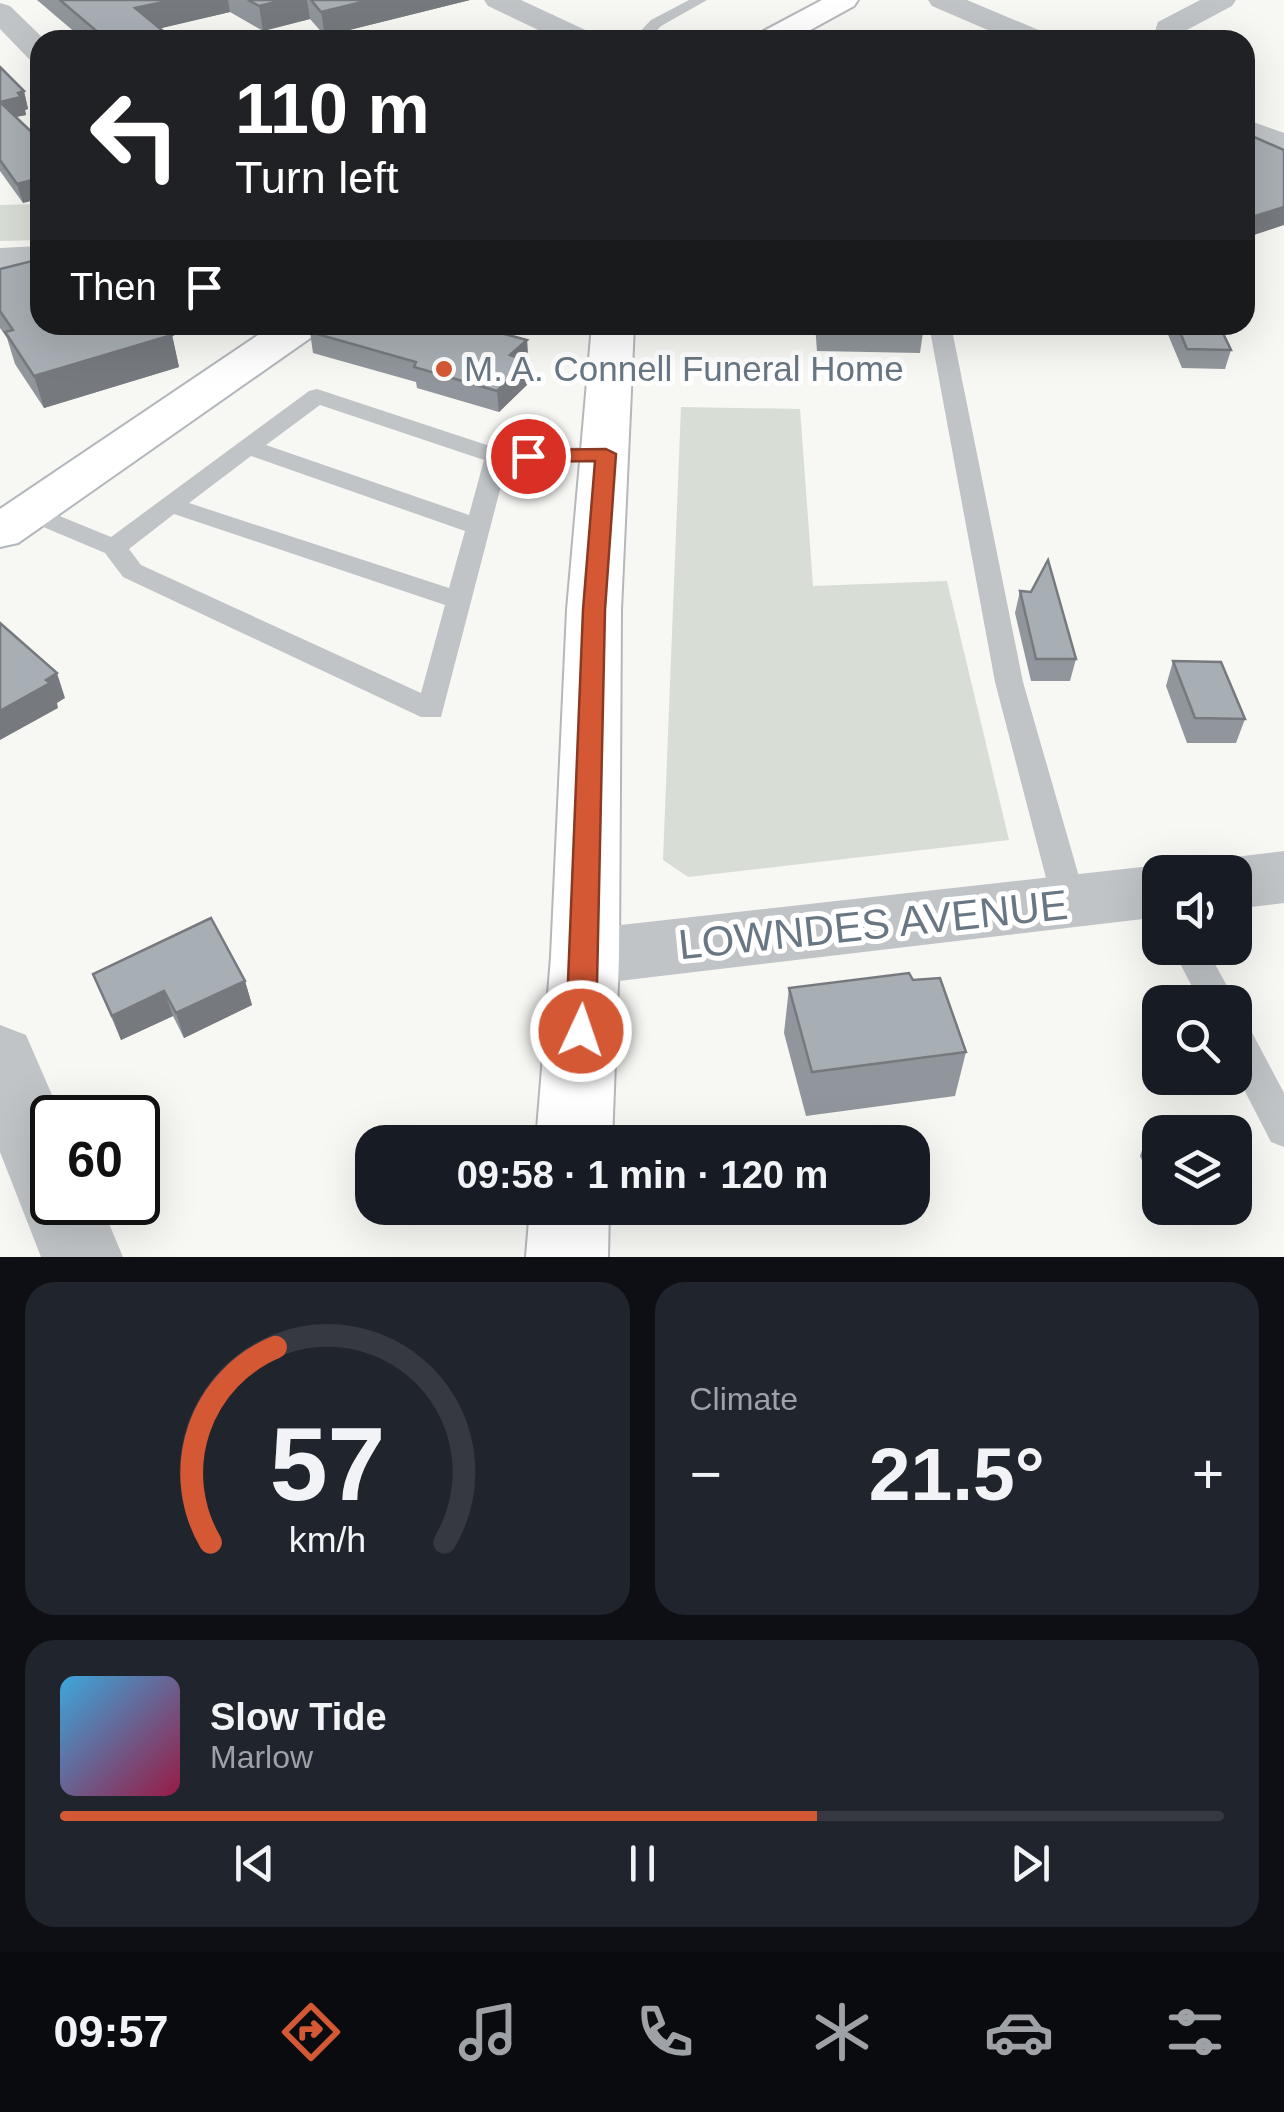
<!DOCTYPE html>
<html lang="en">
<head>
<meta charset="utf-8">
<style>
	body { margin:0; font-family:Arial,sans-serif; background:#20242c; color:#f1f3f6; height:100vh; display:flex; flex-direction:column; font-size:38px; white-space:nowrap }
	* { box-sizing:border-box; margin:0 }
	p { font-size:32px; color:#9ea1a6 }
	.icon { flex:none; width:55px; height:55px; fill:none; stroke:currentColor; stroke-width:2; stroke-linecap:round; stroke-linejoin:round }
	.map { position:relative; height:1257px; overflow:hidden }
	.details { display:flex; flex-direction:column; gap:25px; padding:25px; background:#0d0f14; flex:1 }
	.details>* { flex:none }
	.guide { position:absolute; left:30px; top:30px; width:1225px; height:305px; border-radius:30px; box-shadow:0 10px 40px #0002; background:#202124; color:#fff; overflow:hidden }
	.controls { position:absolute; left:1142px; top:855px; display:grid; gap:20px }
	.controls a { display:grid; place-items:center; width:110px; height:110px; border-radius:20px; background:#171b24; box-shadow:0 10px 40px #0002; font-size:50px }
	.speed { position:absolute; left:30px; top:1095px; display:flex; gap:20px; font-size:50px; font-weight:700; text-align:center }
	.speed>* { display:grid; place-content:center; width:130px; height:130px; border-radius:50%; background:#171b24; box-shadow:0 10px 40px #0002; line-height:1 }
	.speed .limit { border:5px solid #111; border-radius:15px; background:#fff; color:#111 }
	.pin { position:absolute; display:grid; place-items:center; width:85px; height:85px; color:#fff; margin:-42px; border:5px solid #fff; border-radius:50%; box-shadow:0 2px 10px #0007 }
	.me { position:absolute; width:110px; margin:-55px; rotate:3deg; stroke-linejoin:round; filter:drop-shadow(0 0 8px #0008) }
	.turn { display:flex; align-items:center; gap:35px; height:210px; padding:0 40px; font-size:45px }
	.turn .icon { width:130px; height:130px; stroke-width:2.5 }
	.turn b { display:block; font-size:70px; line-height:85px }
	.then { display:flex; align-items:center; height:95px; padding:0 40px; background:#0003; gap:20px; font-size:38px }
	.big { font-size:75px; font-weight:700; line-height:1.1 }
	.details .tile { flex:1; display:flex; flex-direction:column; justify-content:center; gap:15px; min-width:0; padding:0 35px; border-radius:30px; background:#20242c }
	.details .dial { align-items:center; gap:0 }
	.dial svg { height:260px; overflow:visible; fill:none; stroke:#363941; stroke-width:7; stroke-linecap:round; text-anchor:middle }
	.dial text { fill:#f1f3f6; stroke:none }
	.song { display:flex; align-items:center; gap:30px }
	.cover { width:120px; height:120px; border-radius:15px; background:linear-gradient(135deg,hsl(200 70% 55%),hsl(340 70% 35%)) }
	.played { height:10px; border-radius:5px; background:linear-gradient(90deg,#d55835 65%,#363941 65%) }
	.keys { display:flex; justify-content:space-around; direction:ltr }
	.heat { display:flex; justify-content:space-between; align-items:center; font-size:55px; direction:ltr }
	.details .tiles { flex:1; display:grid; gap:25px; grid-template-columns:1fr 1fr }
	.tile:last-child { grid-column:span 2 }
	.trip { position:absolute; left:355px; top:1125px; width:575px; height:100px; border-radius:30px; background:#171b24; box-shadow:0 10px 40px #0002; font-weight:700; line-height:100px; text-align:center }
	.tabs { display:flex; height:160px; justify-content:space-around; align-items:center; background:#090b0e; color:#9ea1a6 }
	.tabs .icon { width:70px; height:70px }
	.tabs .selected { color:#d55835 }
	.tabs b { font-size:45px; color:#f1f3f6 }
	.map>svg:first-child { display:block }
	.green { fill:#d8ddd5 }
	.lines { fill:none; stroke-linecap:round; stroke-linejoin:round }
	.secondary-casing { stroke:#b3b8bc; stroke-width:4 }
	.primary-casing { stroke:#b4b8bb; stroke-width:4 }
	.lane { fill:#c0c4c7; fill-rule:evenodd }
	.street { fill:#c0c4c7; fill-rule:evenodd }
	.secondary { fill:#fff; fill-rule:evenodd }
	.primary { fill:#fff; fill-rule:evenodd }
	.wall { fill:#90969b }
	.shaded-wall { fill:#767a7e }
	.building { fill:#a8afb4; stroke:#767a7e; stroke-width:2.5 }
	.route { fill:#d55835; stroke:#8a3922; stroke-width:2.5 }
	.poi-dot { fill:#d55835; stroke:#fff; stroke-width:4 }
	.labels { text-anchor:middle; stroke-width:10; stroke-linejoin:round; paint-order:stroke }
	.poi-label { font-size:35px; fill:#687783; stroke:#fff; text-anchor:start }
	.near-street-label { font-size:42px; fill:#687783; stroke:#fff }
</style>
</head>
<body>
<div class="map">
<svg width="1284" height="1257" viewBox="0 0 1284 1257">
	<rect width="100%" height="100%" fill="#f7f7f4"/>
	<!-- green -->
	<path class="green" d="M40,204v36l-40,1v-36z
		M681,407l119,2 13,177 134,-5 62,259 -321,37 -25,-17z"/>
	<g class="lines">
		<!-- secondary casing -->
		<g class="secondary-casing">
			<path id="secondary" d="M273,325h49l-6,9 -298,209 -18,4v-38z"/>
		</g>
		<!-- primary casing -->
		<g class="primary-casing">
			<path id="primary" d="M822,0h36l-4,6 -62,34h-38l4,-6z
				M592,325h42l-13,285 -2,347 -7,185h-76l15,-185 16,-347z
				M530,1208h79l-1,49h-82z"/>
		</g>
		<!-- lane -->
		<path class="lane" d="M689,0h18l-46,26 -13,14h-16l19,-20z
			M203,325h22l2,2 -11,6z
			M929,325h22l72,357 63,219 -5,9 -12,4 -12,-4 -5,-9 -57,-219z
			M317,389l182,60 107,-2 12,7 -12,7 -99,2 -66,254h-20l-298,-140 -18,-24 -83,-35 -4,-5 4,-5h18l71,29 198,-146zM320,405l164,55 -15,55 -203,-70zM251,456l214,75 -16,57 -260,-85zM174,514l271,91 -24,88 -280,-128 -12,-16z
			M1172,948h34l30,54 -1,1 -35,-1z
			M1235,1021l13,4 36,68v54l-13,-5 -36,-70z"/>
		<!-- street -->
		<path class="street" d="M484,0h37l73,34 4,6h-39l-71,-34z
			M928,0h39l81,34 4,6h-41l-79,-34z
			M1200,0h36l-4,6 -49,26 -1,8h-30l6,-18z
			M0,3l10,3 35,34h-5v21l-11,-2 -29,-30z
			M1245,119l39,14v23l-39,-14z
			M40,246v24l-40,2v-24z
			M1284,851v52l-49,6v-37h-27l4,-7 23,-8z
			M1160,865l23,7h-23v45l-575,68 -24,-8 -10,-20 10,-20 24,-8z
			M0,1025l26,10 36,83h-10v84h48l23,55h-82l-41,-105z"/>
		<!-- secondary -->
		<use href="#secondary" class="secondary"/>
		<!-- primary -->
		<use href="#primary" class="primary"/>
	</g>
	<!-- wall -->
	<path class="wall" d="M37,0h433l-145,36 -15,-17 -47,12 -33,-19 -70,16 14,12h-90z
		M0,67l24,24 4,18 -3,1 1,5 -10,2 7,86 -23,-32z
		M0,269l172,66 7,32 -135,41 -29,-44 -8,-26 -7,-10z
		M319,325h178l-6,5 36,10 3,42 -31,30 -82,-24 -1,-6 -103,-29 -3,-21z
		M815,325h109l-4,28 -103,-2z
		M1164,325h55l12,25 -6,19 -43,-1z
		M1020,591l56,68 -6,22h-39l-16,-68z
		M1173,661l72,58 -9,24h-49l-21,-57z
		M93,974l152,7 7,24 -68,33 -11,-22 -52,24z
		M913,980l53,72 -11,44 -149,20 -22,-83 5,-45z
		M1160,1141v57l-20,-42 4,-12z"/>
	<!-- shaded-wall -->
	<path class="shaded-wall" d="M173,0h55l2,12 -89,21 -6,-25z
		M284,0h23l3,19 -47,12 -4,-25z
		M370,0h100l-145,36 -4,-24z
		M24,91l4,18 -3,1 1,5 -21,4 -5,-17z
		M40,178v21l-17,4 -6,-19z
		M1284,207v18l-39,13 3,-19z
		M471,325h26l-24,21z
		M172,335l7,32 -135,41 -10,-32z
		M527,340l1,21 -18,-6z
		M529,361l1,21 -31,30 -2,-21z
		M57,673l8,25 -8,5 1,5 -58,32v-29z
		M245,981l7,24 -68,33 -8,-25z
		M164,991l9,25 -52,24 -9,-24z"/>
	<!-- building -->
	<path class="building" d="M60,0h113l-38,8 39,32h-67z
		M248,0h36l-25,6z
		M311,0h59l-49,12z
		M0,67l24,24 -6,2 3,4 -21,5z
		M0,102l40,38v38l-23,6 -17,-24z
		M1245,133l39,17v57l-39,12z
		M40,259v66h123l9,10 -138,41 -29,-44 8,-2 -13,-19v-42z
		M319,325h152l56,15 -17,15 19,6 -32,30 -83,-24 2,-5 -106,-30z
		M1177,325h42l12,25 -44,-1z
		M1048,560l28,99h-40l-16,-68 11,1z
		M0,623l57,50 -11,7 4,3 -50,28z
		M1173,661l48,1 24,57 -50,-1z
		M211,918l34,63 -69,32 -12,-22 -52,25 -19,-42z
		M909,973l4,7 27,-2 26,74 -154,20 -23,-84z
		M1160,1141v35l-16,-32z"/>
	<!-- route -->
	<path class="route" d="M606,449l10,5 -11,156 -9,421 -4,9 -11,4 -11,-4 -4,-9 17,-421 12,-149 -67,1 -10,-6 10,-6z"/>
	<!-- markers -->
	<circle class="poi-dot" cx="444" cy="369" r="10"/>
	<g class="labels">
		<!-- poi labels -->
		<g class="poi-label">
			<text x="464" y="381">M. A. Connell Funeral Home</text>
		</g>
		<!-- near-street labels -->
		<g class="near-street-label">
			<text transform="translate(873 924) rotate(-6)" y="15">LOWNDES AVENUE</text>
		</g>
	</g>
</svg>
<div class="controls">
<a><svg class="icon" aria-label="sound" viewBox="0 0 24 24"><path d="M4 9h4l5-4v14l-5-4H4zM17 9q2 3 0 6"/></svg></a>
<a><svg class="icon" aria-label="search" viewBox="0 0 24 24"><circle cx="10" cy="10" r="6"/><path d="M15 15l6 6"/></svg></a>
<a><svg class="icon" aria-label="layers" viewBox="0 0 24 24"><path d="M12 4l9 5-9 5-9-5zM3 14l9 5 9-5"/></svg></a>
</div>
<div class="speed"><div class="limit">60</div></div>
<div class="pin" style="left:528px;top:456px;background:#d93025"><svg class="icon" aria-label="arrive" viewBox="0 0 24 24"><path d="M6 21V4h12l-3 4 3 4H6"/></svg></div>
<svg class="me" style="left:581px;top:1031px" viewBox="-20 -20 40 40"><circle r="17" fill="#d55835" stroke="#fff" stroke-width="3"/><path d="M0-11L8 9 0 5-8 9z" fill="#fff"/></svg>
<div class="trip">09:58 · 1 min · 120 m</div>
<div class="guide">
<div class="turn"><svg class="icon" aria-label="left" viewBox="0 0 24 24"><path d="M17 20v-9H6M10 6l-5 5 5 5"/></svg><div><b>110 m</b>Turn left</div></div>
<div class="then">Then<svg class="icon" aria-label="arrive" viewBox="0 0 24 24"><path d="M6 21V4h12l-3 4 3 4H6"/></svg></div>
</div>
</div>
<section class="details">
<div class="tiles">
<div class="tile dial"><svg viewBox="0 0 100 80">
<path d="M14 69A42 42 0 1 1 86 69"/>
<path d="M14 69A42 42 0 0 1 34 9" stroke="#d55835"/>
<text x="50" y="56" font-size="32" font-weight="700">57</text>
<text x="50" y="72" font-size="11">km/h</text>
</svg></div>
<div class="tile"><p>Climate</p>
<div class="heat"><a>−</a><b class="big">21.5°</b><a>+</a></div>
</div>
<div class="tile">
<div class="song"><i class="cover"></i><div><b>Slow Tide</b><p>Marlow</p></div></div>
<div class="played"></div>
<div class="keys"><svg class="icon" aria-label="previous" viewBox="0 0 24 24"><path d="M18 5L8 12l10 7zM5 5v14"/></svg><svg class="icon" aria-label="pause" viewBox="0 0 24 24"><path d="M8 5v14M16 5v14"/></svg><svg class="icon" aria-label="next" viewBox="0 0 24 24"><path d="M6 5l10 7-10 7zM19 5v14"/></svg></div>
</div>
</div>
</section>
<nav class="tabs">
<b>09:57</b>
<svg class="icon selected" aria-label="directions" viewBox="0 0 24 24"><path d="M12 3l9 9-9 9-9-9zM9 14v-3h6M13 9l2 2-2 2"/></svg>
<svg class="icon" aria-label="music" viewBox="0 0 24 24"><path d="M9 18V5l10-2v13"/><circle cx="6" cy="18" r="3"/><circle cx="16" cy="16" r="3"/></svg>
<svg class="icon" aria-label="phone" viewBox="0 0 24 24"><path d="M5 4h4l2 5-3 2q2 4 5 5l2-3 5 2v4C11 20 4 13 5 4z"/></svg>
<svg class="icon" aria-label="climate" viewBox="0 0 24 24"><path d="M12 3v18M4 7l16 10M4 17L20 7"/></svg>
<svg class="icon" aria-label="car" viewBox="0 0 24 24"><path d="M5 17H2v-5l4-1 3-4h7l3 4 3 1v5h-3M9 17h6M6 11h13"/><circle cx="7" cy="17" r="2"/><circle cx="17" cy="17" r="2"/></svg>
<svg class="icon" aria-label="filters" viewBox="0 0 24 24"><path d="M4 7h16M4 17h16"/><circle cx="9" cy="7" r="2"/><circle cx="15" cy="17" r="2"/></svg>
</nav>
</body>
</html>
